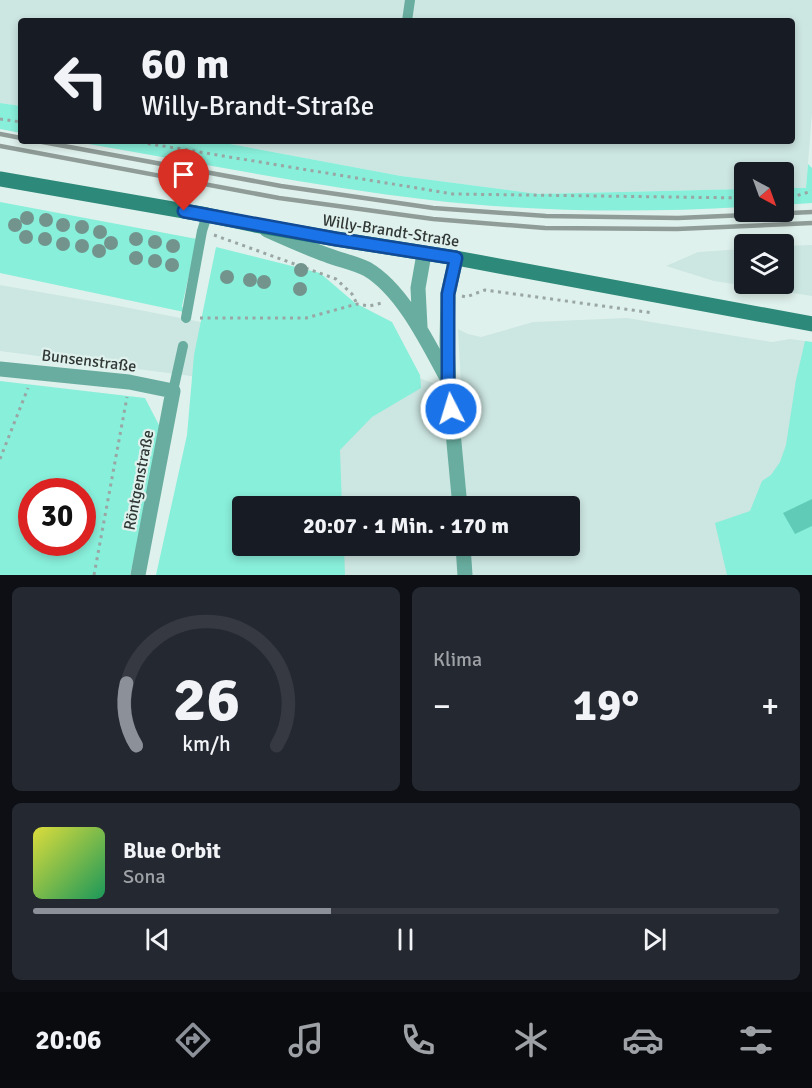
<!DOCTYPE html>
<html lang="de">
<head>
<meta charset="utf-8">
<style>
	body { margin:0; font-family:Signika,sans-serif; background:#242831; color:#f1f3f6; height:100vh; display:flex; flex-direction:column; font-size:22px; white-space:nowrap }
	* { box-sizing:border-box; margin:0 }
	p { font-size:20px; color:#9ea1a6 }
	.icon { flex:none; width:33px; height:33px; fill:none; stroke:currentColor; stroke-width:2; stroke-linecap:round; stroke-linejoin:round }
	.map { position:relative; height:575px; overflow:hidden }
	.details { display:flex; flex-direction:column; gap:12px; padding:12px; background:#0d0f14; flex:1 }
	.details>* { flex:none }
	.banner { position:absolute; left:18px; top:18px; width:777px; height:126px; border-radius:6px; box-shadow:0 3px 9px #0003; background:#171b24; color:#f1f3f6; overflow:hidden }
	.needle { width:39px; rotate:139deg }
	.controls { position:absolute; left:734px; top:162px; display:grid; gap:12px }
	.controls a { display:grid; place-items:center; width:60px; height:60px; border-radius:6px; background:#171b24; box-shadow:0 3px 9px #0003; font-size:30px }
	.speed { position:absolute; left:18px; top:478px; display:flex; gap:12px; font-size:30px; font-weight:700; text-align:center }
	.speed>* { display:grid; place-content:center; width:78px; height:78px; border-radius:50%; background:#171b24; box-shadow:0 3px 9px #0003; line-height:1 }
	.speed .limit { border:9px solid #d22; background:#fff; color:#111 }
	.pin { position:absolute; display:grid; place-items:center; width:51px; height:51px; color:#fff; margin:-62px -26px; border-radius:50% 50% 50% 0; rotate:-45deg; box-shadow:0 0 6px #0007 }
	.pin .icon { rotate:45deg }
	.me { position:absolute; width:66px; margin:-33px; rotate:355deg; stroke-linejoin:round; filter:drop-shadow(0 0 4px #0008) }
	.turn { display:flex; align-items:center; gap:21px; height:126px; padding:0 24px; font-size:27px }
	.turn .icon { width:78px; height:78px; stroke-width:2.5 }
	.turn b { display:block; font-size:42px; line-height:51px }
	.big { font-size:45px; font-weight:800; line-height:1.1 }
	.details .tile { flex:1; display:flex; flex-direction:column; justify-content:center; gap:9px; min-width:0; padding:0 21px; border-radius:9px; background:#242831 }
	.details .dial { align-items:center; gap:0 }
	.dial svg { height:156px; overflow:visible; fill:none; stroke:#363941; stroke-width:7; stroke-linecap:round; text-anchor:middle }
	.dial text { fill:#f1f3f6; stroke:none }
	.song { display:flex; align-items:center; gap:18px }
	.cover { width:72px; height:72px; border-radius:9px; background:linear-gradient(135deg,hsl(60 70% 55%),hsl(150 70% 35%)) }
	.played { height:6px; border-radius:3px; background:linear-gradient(90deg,#8c9099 40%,#363941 40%) }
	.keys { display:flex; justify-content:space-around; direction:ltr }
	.heat { display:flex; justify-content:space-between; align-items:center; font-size:33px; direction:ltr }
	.details .tiles { flex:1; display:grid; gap:12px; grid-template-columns:1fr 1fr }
	.tile:last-child { grid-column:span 2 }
	.trip { position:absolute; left:232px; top:496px; width:348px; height:60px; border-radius:6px; background:#171b24; box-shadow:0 3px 9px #0003; font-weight:800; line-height:60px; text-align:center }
	.dock { display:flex; height:96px; justify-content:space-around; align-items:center; background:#090b0e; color:#9ea1a6 }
	.dock .icon { width:42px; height:42px }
	.dock .current { color:#8c9099 }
	.dock b { font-size:27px; color:#f1f3f6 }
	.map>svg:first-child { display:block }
	.built { fill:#cce6e1 }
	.green { fill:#88efda; fill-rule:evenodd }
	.water { fill:#60cbb7 }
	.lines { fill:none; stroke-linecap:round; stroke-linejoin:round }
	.path { stroke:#99a6a3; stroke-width:3; stroke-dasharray:3 4.5; stroke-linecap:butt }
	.lane { stroke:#68ad9f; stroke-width:10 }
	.street { stroke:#68ad9f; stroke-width:15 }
	.secondary { stroke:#2d8979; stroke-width:15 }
	.rail { stroke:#8f9c98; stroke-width:4.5 }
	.tree { fill:#72948d }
	.route-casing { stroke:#114b97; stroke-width:15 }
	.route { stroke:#1a73e8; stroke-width:10 }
	.labels { text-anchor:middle; stroke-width:4.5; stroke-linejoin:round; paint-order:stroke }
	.street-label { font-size:16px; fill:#313836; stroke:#dff1ec }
</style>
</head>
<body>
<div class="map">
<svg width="812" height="575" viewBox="0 0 812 575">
	<rect width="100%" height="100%" fill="#dff1ec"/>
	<!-- built -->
	<path class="built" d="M0,0h812v113l-6,75h-23v-16h-39v17l-206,5 -137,-18 -187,-35h578v-120h-771v85l-21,-3z
		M812,245v51l-98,-15 -48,-15 32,-14 46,-3v35h39v-38z
		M0,285l114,20 230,45 105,39 12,-4 -3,-56 10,5 13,3 52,-15 94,-4 145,24 18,-3 22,3v233h-569l5,-29h322v-39h-315l21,-120 -276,-36z"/>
	<!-- green -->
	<path class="green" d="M0,103l21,3v27l-21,-4z
		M71,141h143l187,35 137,18 206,-5v18c-104,6 -210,5 -314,-7 -120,-14 -240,-39 -359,-59z
		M808,164l4,4v35l-29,2v-17h23z
		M0,202l197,37 -15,67 2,6 -184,-39z
		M216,247l104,26 35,30 37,19 28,53 1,13 -49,29 -32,33 2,57h-99v39h101l1,29h-189l31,-140 7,-80z
		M805,341l7,1v233h-85l-12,-52 35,-12 12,-30 9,-6 9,-13 6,-17 10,-65z
		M0,381l145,17 15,29 -6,43 -24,105h-130zM32,492h50v51h-50z"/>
	<!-- water -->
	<path class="water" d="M812,499v27l-17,8 -12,-21z"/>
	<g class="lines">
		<!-- path -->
		<path class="path" d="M0,119l21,3
			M133,141l320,53 291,4
			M783,198h6l23,-7
			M214,235l122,44 16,15 5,10
			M462,296l4,1 19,-7 169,23
			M200,318h106l51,-14 12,2 13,-3
			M0,459l28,-71
			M94,575l33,-178"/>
		<!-- lane -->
		<path class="lane" d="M407,21l3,-21
			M186,318l16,-87 5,-16
			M173,391l10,-45"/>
		<!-- street -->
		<path class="street" d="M267,230c20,9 40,18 60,25 13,5 28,8 40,14 36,21 62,76 81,111
			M456,258l-8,36 -1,49 2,46 11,118
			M420,327l-2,-39 6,-34
			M0,369l129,13 44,9 -35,184
			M463,546l2,29"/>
		<!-- secondary -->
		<path class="secondary" d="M0,179l207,36 48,10 81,14 120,19 356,66"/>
		<!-- rail -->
		<path class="rail" d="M0,134l21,4
			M37,141l244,45 152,22 113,8 132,2 134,-6
			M0,146l279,52 154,21 112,9 132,1 135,-6"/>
	</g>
	<!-- trees -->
	<g class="tree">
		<circle cx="27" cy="218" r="7"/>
		<circle cx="46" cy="220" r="7"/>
		<circle cx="15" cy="225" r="7"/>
		<circle cx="63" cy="225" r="7"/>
		<circle cx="82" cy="227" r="7"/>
		<circle cx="100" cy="232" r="7"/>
		<circle cx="26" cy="237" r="7"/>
		<circle cx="45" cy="239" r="7"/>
		<circle cx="136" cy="239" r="7"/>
		<circle cx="155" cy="242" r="7"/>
		<circle cx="111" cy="243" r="7"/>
		<circle cx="63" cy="244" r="7"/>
		<circle cx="82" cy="246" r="7"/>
		<circle cx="173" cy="246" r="7"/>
		<circle cx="99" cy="251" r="7"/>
		<circle cx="136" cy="258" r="7"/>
		<circle cx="155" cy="261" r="7"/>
		<circle cx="172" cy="265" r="7"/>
		<circle cx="301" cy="270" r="7"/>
		<circle cx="227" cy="277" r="7"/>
		<circle cx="250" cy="280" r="7"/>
		<circle cx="264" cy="282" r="7"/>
		<circle cx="300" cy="289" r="7"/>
	</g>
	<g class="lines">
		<!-- route casing -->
		<g class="route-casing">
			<path id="route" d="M184,211l152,28 120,19 -8,36v86l3,29"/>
		</g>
		<!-- route -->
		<use href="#route" class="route"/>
	</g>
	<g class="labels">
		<!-- street labels -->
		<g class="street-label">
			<text transform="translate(391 230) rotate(9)" y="6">Willy-Brandt-Straße</text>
			<text transform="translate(89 360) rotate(7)" y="6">Bunsenstraße</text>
			<text transform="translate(138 480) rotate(-79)" y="6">Röntgenstraße</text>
		</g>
	</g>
</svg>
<div class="controls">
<a><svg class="needle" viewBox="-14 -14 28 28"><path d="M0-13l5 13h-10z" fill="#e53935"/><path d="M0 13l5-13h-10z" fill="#9ea1a6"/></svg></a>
<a><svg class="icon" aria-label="layers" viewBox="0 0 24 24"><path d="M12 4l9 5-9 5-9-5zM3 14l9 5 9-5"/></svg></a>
</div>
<div class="speed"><div class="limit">30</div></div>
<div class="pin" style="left:184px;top:211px;background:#d93025"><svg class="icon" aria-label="arrive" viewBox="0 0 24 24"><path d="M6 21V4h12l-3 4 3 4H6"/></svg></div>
<svg class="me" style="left:451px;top:409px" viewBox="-20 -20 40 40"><circle r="17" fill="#1a73e8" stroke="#fff" stroke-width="3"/><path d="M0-11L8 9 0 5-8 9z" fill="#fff"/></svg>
<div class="trip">20:07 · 1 Min. · 170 m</div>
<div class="banner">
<div class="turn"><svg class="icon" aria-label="left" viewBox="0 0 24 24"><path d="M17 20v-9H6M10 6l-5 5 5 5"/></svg><div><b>60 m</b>Willy-Brandt-Straße</div></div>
</div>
</div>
<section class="details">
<div class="tiles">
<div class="tile dial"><svg viewBox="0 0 100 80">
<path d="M14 69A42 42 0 1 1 86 69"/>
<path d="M14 69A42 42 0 0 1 9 37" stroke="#8c9099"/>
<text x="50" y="56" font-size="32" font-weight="700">26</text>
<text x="50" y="72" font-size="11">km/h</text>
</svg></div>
<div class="tile"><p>Klima</p>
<div class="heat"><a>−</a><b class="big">19°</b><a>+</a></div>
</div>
<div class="tile">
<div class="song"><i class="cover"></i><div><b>Blue Orbit</b><p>Sona</p></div></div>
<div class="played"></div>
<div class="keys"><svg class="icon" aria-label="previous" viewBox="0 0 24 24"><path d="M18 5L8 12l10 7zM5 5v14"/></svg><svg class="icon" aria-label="pause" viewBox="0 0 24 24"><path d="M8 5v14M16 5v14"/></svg><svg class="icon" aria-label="next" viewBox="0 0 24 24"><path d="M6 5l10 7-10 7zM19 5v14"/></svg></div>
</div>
</div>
</section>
<nav class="dock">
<b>20:06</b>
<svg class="icon current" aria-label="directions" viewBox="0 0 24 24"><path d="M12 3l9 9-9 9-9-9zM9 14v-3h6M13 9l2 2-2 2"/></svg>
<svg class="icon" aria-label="music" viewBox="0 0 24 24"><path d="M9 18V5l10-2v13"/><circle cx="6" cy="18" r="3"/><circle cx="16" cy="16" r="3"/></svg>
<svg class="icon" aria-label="phone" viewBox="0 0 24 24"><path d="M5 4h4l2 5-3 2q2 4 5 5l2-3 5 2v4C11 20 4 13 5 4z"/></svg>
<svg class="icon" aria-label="climate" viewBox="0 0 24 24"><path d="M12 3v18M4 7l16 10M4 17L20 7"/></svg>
<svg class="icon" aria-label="car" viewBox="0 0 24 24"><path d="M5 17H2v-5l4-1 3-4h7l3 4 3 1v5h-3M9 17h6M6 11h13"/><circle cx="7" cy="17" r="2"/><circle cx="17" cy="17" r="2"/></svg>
<svg class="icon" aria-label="filters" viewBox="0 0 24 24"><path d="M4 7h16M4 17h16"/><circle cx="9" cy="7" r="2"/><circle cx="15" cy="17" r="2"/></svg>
</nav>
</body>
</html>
